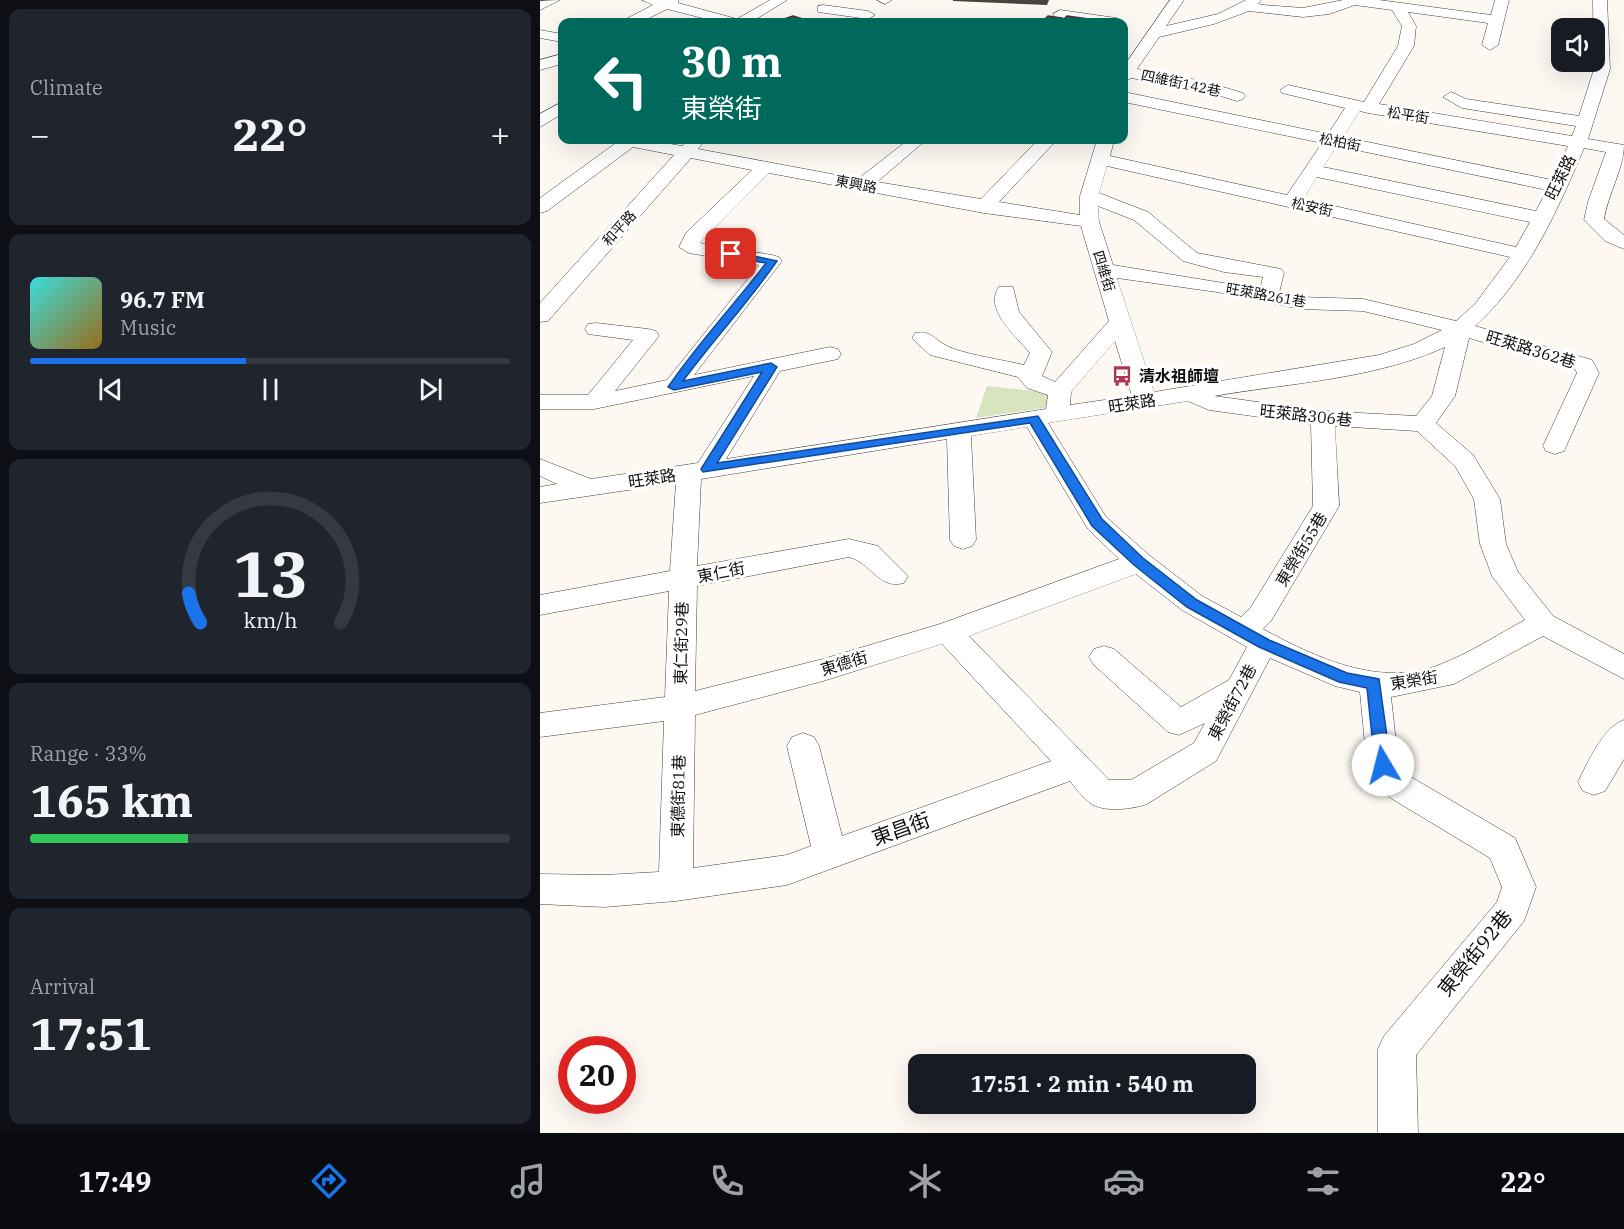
<!DOCTYPE html>
<html lang="en">
<head>
<meta charset="utf-8">
<style>
	body { margin:0; font-family:"IBM Plex Serif","Noto Sans TC",serif; background:#20242c; color:#f1f3f6; height:100vh; display:flex; flex-direction:column; font-size:22px; white-space:nowrap }
	* { box-sizing:border-box; margin:0 }
	p { font-size:20px; color:#9ea1a6 }
	.icon { flex:none; width:33px; height:33px; fill:none; stroke:currentColor; stroke-width:2; stroke-linecap:round; stroke-linejoin:round }
	.map { position:relative; flex:1; overflow:hidden }
	.details { display:flex; flex-direction:column; gap:9px; padding:9px; background:#0d0f14; width:540px }
	.details>* { flex:none }
	.guide { position:absolute; left:18px; top:18px; width:570px; height:126px; border-radius:12px; box-shadow:0 6px 24px #0002; background:#00695c; color:#fff; overflow:hidden }
	.tools { position:absolute; left:1011px; top:18px; display:grid; gap:12px }
	.tools a { display:grid; place-items:center; width:54px; height:54px; border-radius:12px; background:#171b24; box-shadow:0 6px 24px #0002; font-size:30px }
	.speed { position:absolute; left:18px; top:1036px; display:flex; gap:12px; font-size:30px; font-weight:700; text-align:center }
	.speed>* { display:grid; place-content:center; width:78px; height:78px; border-radius:50%; background:#171b24; box-shadow:0 6px 24px #0002; line-height:1 }
	.speed .limit { border:9px solid #d22; background:#fff; color:#111 }
	.pin { position:absolute; display:grid; place-items:center; width:51px; height:51px; color:#fff; margin:-26px; border-radius:12px; box-shadow:0 3px 9px #0006 }
	.me { position:absolute; width:66px; margin:-33px; rotate:352deg; stroke-linejoin:round; filter:drop-shadow(0 0 4px #0008) }
	.turn { display:flex; align-items:center; gap:21px; height:126px; padding:0 24px; font-size:27px }
	.turn .icon { width:78px; height:78px; stroke-width:2.5 }
	.turn b { display:block; font-size:42px; line-height:51px }
	.big { font-size:45px; font-weight:700; line-height:1.1 }
	.details .card { flex:1; display:flex; flex-direction:column; justify-content:center; gap:9px; min-width:0; padding:0 21px; border-radius:12px; background:#20242c }
	.details .dial { align-items:center; gap:0 }
	.dial svg { height:156px; overflow:visible; fill:none; stroke:#363941; stroke-width:7; stroke-linecap:round; text-anchor:middle }
	.dial text { fill:#f1f3f6; stroke:none }
	.song { display:flex; align-items:center; gap:18px }
	.cover { width:72px; height:72px; border-radius:9px; background:linear-gradient(135deg,hsl(180 70% 55%),hsl(40 70% 35%)) }
	.played { height:6px; border-radius:3px; background:linear-gradient(90deg,#1a73e8 45%,#363941 45%) }
	.keys { display:flex; justify-content:space-around; direction:ltr }
	.heat { display:flex; justify-content:space-between; align-items:center; font-size:33px; direction:ltr }
	.charge { height:9px; border-radius:4px; background:linear-gradient(90deg,#34c759 33%,#363941 0) }
	.trip { position:absolute; left:368px; top:1054px; width:348px; height:60px; border-radius:12px; background:#171b24; box-shadow:0 6px 24px #0002; font-weight:700; line-height:60px; text-align:center }
	.menu { display:flex; height:96px; justify-content:space-around; align-items:center; background:#090b0e; color:#9ea1a6 }
	.menu .icon { width:42px; height:42px }
	.menu .current { color:#1a73e8 }
	.menu b { font-size:27px; color:#f1f3f6 }
	main { display:flex; flex:1; min-height:0 }
	.map>svg:first-child { display:block }
	.green { fill:#d8e4be }
	.lines { fill:none; stroke-linecap:round; stroke-linejoin:round }
	.minor-casing { stroke:#414141; stroke-width:1 }
	.minor { fill:#fff; fill-rule:evenodd }
	.wall { fill:#494341 }
	.shaded-wall { fill:#3c3735 }
	.building { fill:#554e4c; stroke:#3c3735; stroke-width:1.5 }
	.route { fill:#1a73e8; stroke:#114b97; stroke-width:1.5 }
	.labels { text-anchor:middle; stroke-width:6; stroke-linejoin:round; paint-order:stroke }
	.far-street-label { font-size:14px; fill:#0e0e0e; stroke:#fff }
	.street-label { font-size:16px; fill:#0e0e0e; stroke:#fff }
	.poi-label { font-size:16px; font-weight:bold; fill:#0e0e0e; stroke:#fff; text-anchor:start }
	.near-street-label { font-size:20px; fill:#0e0e0e; stroke:#fff }
</style>
</head>
<body>
<main>
<section class="details">
<div class="card"><p>Climate</p>
<div class="heat"><a>−</a><b class="big">22°</b><a>+</a></div>
</div>
<div class="card">
<div class="song"><i class="cover"></i><div><b>96.7 FM</b><p>Music</p></div></div>
<div class="played"></div>
<div class="keys"><svg class="icon" aria-label="previous" viewBox="0 0 24 24"><path d="M18 5L8 12l10 7zM5 5v14"/></svg><svg class="icon" aria-label="pause" viewBox="0 0 24 24"><path d="M8 5v14M16 5v14"/></svg><svg class="icon" aria-label="next" viewBox="0 0 24 24"><path d="M6 5l10 7-10 7zM19 5v14"/></svg></div>
</div>
<div class="card dial"><svg viewBox="0 0 100 80">
<path d="M14 69A42 42 0 1 1 86 69"/>
<path d="M14 69A42 42 0 0 1 8 54" stroke="#1a73e8"/>
<text x="50" y="56" font-size="32" font-weight="700">13</text>
<text x="50" y="72" font-size="11">km/h</text>
</svg></div>
<div class="card"><p>Range · 33%</p><b class="big">165 km</b><div class="charge"></div></div>
<div class="card"><p>Arrival</p><b class="big">17:51</b></div>
</section>
<div class="map">
<svg width="1084" height="1133" viewBox="0 0 1084 1133">
	<rect width="100%" height="100%" fill="#fdf8f1"/>
	<!-- green -->
	<path class="green" d="M447,386l66,7 -3,14 -74,11z"/>
	<g class="lines">
		<!-- minor casing -->
		<g class="minor-casing">
			<path id="minor" d="M20,0l-20,10v-9z
				M102,0h36v3l59,16 33,-19h17l-36,22h-33l-51,-13 -26,13h-17l2,-3 27,-14z
				M337,0h15l-7,4z
				M630,0h14l-18,26 52,-12 28,-14h15l-3,4 5,1 40,3 40,-8h36l112,15 4,-15h14l-11,45 -8,5 -8,-5 6,-22 -80,-11 8,14 -2,20 -35,58 193,32 4,-10 -114,-18 -19,-11 8,-5 15,7 113,17 15,-47 -1,-69h14l3,69 -22,70 36,6c0,23 -16,49 -20,74l20,16v14l-19,-8 -21,-21 4,-18 18,-50 -22,-4c-27,64 -57,131 -109,178l117,34 7,13 -35,78 -9,3 -9,-3 -3,-5 34,-73 -2,-4 -106,-31 -14,58 -19,27 37,32 27,44 6,45 12,28 35,44 71,38v25l-81,-43 -89,48 -63,13 7,64 13,16 104,61 21,49 -12,34 -108,134 2,78h-40v-84l6,-13 113,-134 5,-15 -12,-29 -101,-61 -22,-32 -7,-73 -25,-6 -65,-28 -54,103 -69,43c-14,5 -43,9 -57,-1 -8,-6 -14,-15 -20,-22l-283,104 -111,16 -72,6 -64,-3v-30l64,1 55,-3 5,-151 -124,16v-24l125,-16 4,-106 -129,24v-20l130,-24 6,-88 -136,20v-16l17,-3 -17,-8v-17l51,20 107,-16 56,-87 -160,33h-54v-14h48l45,-55 -45,-6 -3,-5 3,-5 8,-1 52,6 8,2 3,5 -44,55 52,-11 92,-115 -70,-12 -10,-6 7,-14 66,-63 -61,-12 -143,163 -8,1v-19l134,-148 -41,-8 -86,64 -7,2v-15l76,-55 -1,-3h33l34,6 6,-6h17l-7,9 160,30 50,-39h18l-49,42 104,17 53,-55 -2,-4h22l-2,5 -53,57 81,13v-19l17,-56h17l-4,16 177,39 35,-52 -198,-41v-10l204,42 17,-26 -63,-15 -2,-3 8,-5 76,17 34,-56 4,-20 -10,-16 -37,-5 -26,9 -26,3 -54,-6 -35,13 -55,13 -22,32 66,12 40,12 2,3 -2,3 -6,2 -36,-11 -70,-12 -7,4v-16zM820,111l8,2 200,33 -16,34 -209,-43zM797,146l210,44 -11,21 -213,-44zM567,166l403,91 -35,47 -19,17 -93,-22 -63,-2 -21,-4 5,-20 -3,-4 -84,-16 -49,-41 -49,-19zM229,173l215,40 97,13 28,95 -54,61 -13,-6 10,-24 -33,-40 -6,-25h-14c-16,22 18,50 31,66l-6,12c-20,-5 -63,-11 -79,-20 -12,-7 -15,-15 -30,-12l-3,5 18,17 88,22 9,11 21,7 -2,14 -320,50 54,-88 58,-12 3,-5 -3,-5 -8,-2 -136,28 88,-114 -3,-4 -7,-2 -72,-12zM777,177l213,45 -14,25 -213,-48zM558,206l36,14 49,41 41,11 39,5 -3,12 -147,-24 -14,-43zM577,278l100,14 83,17 63,2 79,19 -28,14 -35,11 -225,37zM575,341l17,55 -62,9 1,-13zM905,347l-13,49 -16,20 -93,-5 -109,-15c75,-13 162,-17 231,-49zM648,401l21,9 102,14 2,82 -62,101 -10,10 -39,-21 -53,-41 -43,-38 -58,-94zM795,426l82,5 38,35 19,33 6,45 12,32 33,44c-28,15 -57,34 -86,45 -59,23 -125,-8 -176,-36l8,-8 68,-115zM487,427l61,102 31,30 -179,65 -117,35 -128,32 2,-105 152,-29c22,6 30,33 55,26l4,-7 -30,-30 -29,-7 -152,27 4,-87 246,-40 3,101 4,6 9,3 9,-3 4,-6 -5,-104zM596,574l46,36 65,37 -18,33 -48,27 -67,-58 -10,-3 -10,3 -5,8 5,8 74,67 11,3 26,-12 -11,20 -63,37h-22l-140,-144zM402,644l109,117 -209,75 -23,-90 -5,-9 -11,-4 -11,4 -5,9 24,100 -24,9 -94,13 2,-153 128,-34z
				M283,5l45,6 7,4 -7,4 -50,-7v-6z
				M520,10l56,8 7,4h-34l-34,-5 -2,-3z
				M0,30l22,4v8l-22,-4z
				M22,54v10l-22,6v-10z
				M22,102v12l-22,13v-13z
				M1084,720v39l-19,32 -11,4 -11,-4 -5,-9c10,-20 25,-55 46,-62z"/>
		</g>
		<!-- minor -->
		<use href="#minor" class="minor"/>
	</g>
	<!-- wall -->
	<path class="wall" d="M413,0h96l-2,5 -94,-4z
		M244,19l19,3h-25h7z"/>
	<!-- shaded-wall -->
	<path class="shaded-wall" d="M263,19v3h-8z"/>
	<!-- building -->
	<path class="building" d="M253,16l10,3 -8,3 -11,-3z
		M508,16l14,2 -3,4h-17z
		M527,16l29,4 -3,2h-32z"/>
	<!-- route -->
	<path class="route" d="M191,251l46,10c-29,42 -64,79 -94,120l88,-18 6,4 -60,96 321,-47 64,103 41,39 54,42 72,40 78,33 32,6 12,86 -2,4h-12l-2,-4 -8,-77 -28,-6 -80,-35 -72,-40 -18,-14 -35,-28 -42,-39 -62,-103 -327,49 -2,-3 61,-97 -88,18 -6,-3c30,-44 66,-82 98,-124l-39,-7v-4z"/>
	<!-- icons -->
	<defs>
		<g id="bus-bare" transform="scale(1.62)"><path d="M-5-6H5V4H4V6H2V4H-2V6H-4V4H-5ZM-3.5-4V0h7V-4ZM-3.5 1.2v1.5H-2V1.2ZM2 1.2v1.5H3.5V1.2Z" fill="#ad3752" stroke="#fff" stroke-width="2.5" paint-order="stroke"/></g>
	</defs>
	<g fill-rule="evenodd">
		<use href="#bus-bare" x="582" y="376"/>
	</g>
	<g class="labels">
		<!-- far-street labels -->
		<g class="far-street-label">
			<text transform="translate(641 83) rotate(12)" y="5">四維街142巷</text>
			<text transform="translate(868 115) rotate(9)" y="5">松平街</text>
			<text transform="translate(800 142) rotate(11)" y="5">松柏街</text>
			<text transform="translate(316 184) rotate(11)" y="5">東興路</text>
			<text transform="translate(772 207) rotate(12)" y="5">松安街</text>
			<text transform="translate(79 228) rotate(-48)" y="5">和平路</text>
			<text transform="translate(564 271) rotate(73)" y="5">四維街</text>
			<text transform="translate(726 295) rotate(10)" y="5">旺萊路261巷</text>
		</g>
		<!-- street labels -->
		<g class="street-label">
			<text transform="translate(1020 177) rotate(-64)" y="6">旺萊路</text>
			<text transform="translate(991 349) rotate(17)" y="6">旺萊路362巷</text>
			<text transform="translate(592 403) rotate(-9)" y="6">旺萊路</text>
			<text transform="translate(766 415) rotate(6)" y="6">旺萊路306巷</text>
			<text transform="translate(112 478) rotate(-9)" y="6">旺萊路</text>
			<text transform="translate(761 549) rotate(-59)" y="6">東榮街55巷</text>
			<text transform="translate(181 572) rotate(-11)" y="6">東仁街</text>
			<text transform="translate(141 643) rotate(-89)" y="6">東仁街29巷</text>
			<text transform="translate(304 663) rotate(-17)" y="6">東德街</text>
			<text transform="translate(874 680) rotate(-9)" y="6">東榮街</text>
			<text transform="translate(692 702) rotate(-62)" y="6">東榮街72巷</text>
			<text transform="translate(138 796) rotate(-89)" y="6">東德街81巷</text>
		</g>
		<!-- poi labels -->
		<g class="poi-label">
			<text x="599" y="382">清水祖師壇</text>
		</g>
		<!-- near-street labels -->
		<g class="near-street-label">
			<text transform="translate(361 829) rotate(-20)" y="7">東昌街</text>
			<text transform="translate(935 953) rotate(-51)" y="7">東榮街92巷</text>
		</g>
	</g>
</svg>
<div class="tools">
<a><svg class="icon" aria-label="sound" viewBox="0 0 24 24"><path d="M4 9h4l5-4v14l-5-4H4zM17 9q2 3 0 6"/></svg></a>
</div>
<div class="speed"><div class="limit">20</div></div>
<div class="pin" style="left:191px;top:254px;background:#d93025"><svg class="icon" aria-label="arrive" viewBox="0 0 24 24"><path d="M6 21V4h12l-3 4 3 4H6"/></svg></div>
<svg class="me" style="left:843px;top:765px" viewBox="-20 -20 40 40"><circle r="19" fill="#fff"/><path d="M0-13L10 11 0 6-10 11z" fill="#1a73e8"/></svg>
<div class="trip">17:51 · 2 min · 540 m</div>
<div class="guide">
<div class="turn"><svg class="icon" aria-label="left" viewBox="0 0 24 24"><path d="M17 20v-9H6M10 6l-5 5 5 5"/></svg><div><b>30 m</b>東榮街</div></div>
</div>
</div>
</main>
<nav class="menu">
<b>17:49</b>
<svg class="icon current" aria-label="directions" viewBox="0 0 24 24"><path d="M12 3l9 9-9 9-9-9zM9 14v-3h6M13 9l2 2-2 2"/></svg>
<svg class="icon" aria-label="music" viewBox="0 0 24 24"><path d="M9 18V5l10-2v13"/><circle cx="6" cy="18" r="3"/><circle cx="16" cy="16" r="3"/></svg>
<svg class="icon" aria-label="phone" viewBox="0 0 24 24"><path d="M5 4h4l2 5-3 2q2 4 5 5l2-3 5 2v4C11 20 4 13 5 4z"/></svg>
<svg class="icon" aria-label="climate" viewBox="0 0 24 24"><path d="M12 3v18M4 7l16 10M4 17L20 7"/></svg>
<svg class="icon" aria-label="car" viewBox="0 0 24 24"><path d="M5 17H2v-5l4-1 3-4h7l3 4 3 1v5h-3M9 17h6M6 11h13"/><circle cx="7" cy="17" r="2"/><circle cx="17" cy="17" r="2"/></svg>
<svg class="icon" aria-label="filters" viewBox="0 0 24 24"><path d="M4 7h16M4 17h16"/><circle cx="9" cy="7" r="2"/><circle cx="15" cy="17" r="2"/></svg>
<b>22°</b>
</nav>
</body>
</html>
